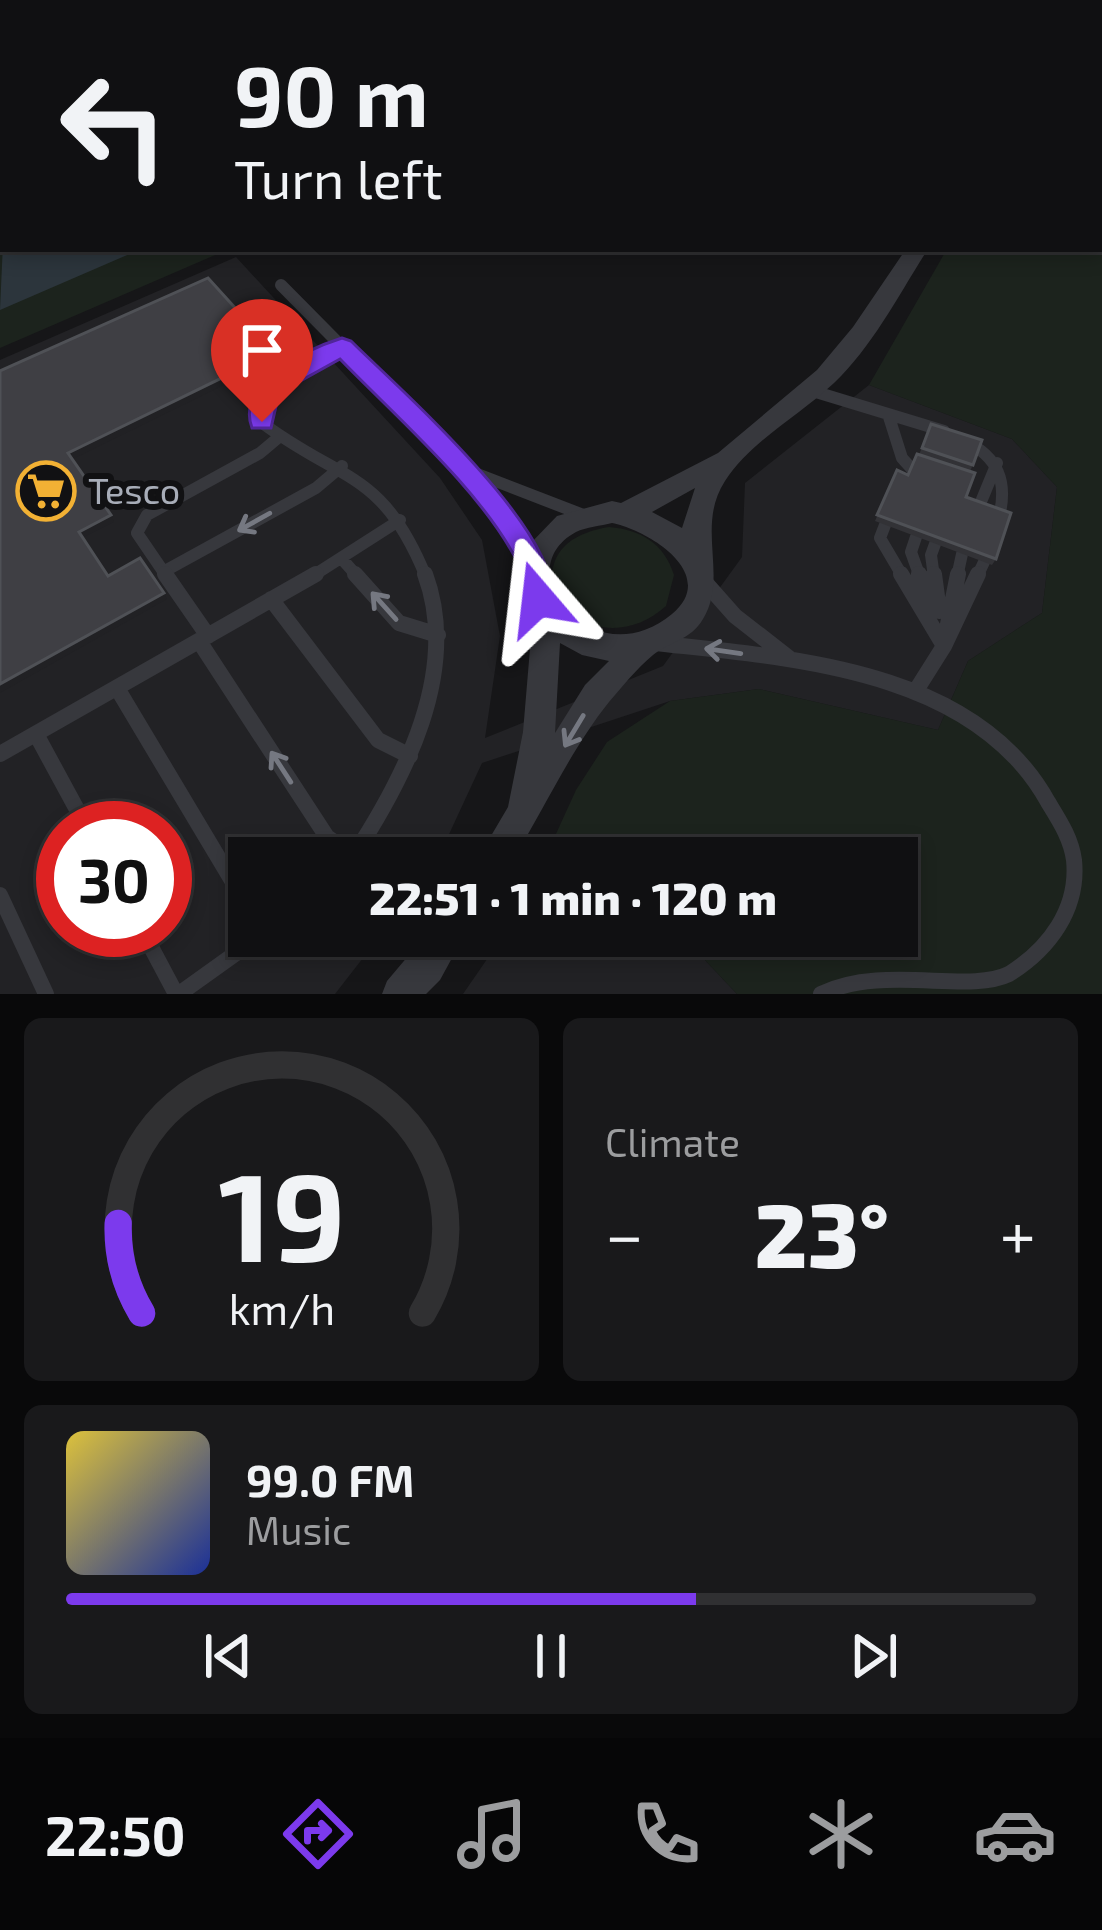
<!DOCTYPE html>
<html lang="en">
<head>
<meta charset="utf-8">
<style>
	body { margin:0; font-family:"Exo 2",sans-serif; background:#19191b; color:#f1f3f6; height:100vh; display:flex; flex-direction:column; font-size:45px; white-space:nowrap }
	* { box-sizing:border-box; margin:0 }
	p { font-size:39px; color:#9c9d9f }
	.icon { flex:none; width:66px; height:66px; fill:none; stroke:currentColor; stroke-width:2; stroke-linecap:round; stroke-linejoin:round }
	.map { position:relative; height:994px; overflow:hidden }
	.details { display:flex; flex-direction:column; gap:24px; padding:24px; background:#09090a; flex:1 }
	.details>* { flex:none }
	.guide { position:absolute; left:0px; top:0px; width:1104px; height:252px; box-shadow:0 6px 18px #0003,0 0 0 3px #303032; background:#101012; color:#f1f3f6; overflow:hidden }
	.speed { position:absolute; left:36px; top:801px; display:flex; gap:24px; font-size:60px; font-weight:700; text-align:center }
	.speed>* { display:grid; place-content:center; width:156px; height:156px; border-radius:50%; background:#101012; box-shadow:0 6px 18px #0003,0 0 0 3px #303032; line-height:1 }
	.speed .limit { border:18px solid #d22; background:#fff; color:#111 }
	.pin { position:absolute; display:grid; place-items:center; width:102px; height:102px; color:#fff; margin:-123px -51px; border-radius:50% 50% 50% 0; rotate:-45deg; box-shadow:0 0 12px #0007 }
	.pin .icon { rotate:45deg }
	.me { position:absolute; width:132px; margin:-66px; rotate:343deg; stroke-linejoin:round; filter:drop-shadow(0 0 9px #0008) }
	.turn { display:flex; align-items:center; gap:42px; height:252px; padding:0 36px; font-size:54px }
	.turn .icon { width:156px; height:156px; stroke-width:2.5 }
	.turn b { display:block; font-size:84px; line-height:102px }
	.big { font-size:90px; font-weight:800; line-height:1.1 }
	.details .tile { flex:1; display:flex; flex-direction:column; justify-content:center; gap:18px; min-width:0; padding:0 42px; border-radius:18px; background:#19191b }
	.details .dial { align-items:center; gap:0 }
	.dial svg { height:312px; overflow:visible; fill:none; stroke:#303032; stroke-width:7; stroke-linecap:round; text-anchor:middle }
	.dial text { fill:#f1f3f6; stroke:none }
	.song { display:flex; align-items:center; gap:36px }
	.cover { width:144px; height:144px; border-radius:18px; background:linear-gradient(135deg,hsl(50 70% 55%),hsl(230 70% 35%)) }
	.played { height:12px; border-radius:6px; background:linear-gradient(90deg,#7c3aed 65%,#303032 65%) }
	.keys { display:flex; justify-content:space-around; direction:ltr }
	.heat { display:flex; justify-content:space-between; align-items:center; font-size:66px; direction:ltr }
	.details .tiles { flex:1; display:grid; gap:24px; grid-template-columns:1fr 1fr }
	.tile:last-child { grid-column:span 2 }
	.trip { position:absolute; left:228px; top:837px; width:690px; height:120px; border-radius:0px; background:#101012; box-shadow:0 6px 18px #0003,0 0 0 3px #303032; font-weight:800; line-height:120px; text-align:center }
	.tabs { display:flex; height:192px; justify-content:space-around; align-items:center; background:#060607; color:#9c9d9f }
	.tabs .icon { width:84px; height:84px }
	.tabs .current { color:#7c3aed }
	.tabs b { font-size:54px; color:#f1f3f6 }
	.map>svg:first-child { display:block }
	.built { fill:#222225; fill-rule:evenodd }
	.green { fill:#1c231d }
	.water { fill:#2c353c }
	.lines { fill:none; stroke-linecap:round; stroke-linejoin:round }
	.service-far1 { stroke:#37383d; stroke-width:12 }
	.service { stroke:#37383d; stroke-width:16 }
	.pedestrian { fill:#37383d; fill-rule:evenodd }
	.minor { fill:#37383d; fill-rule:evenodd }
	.wall { fill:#323236 }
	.shaded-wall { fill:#212124 }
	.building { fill:#3f3f44; stroke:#4f5156; stroke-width:3 }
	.oneway { stroke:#757881 }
	.route { fill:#7c3aed; stroke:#51269a; stroke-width:3 }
	.labels { text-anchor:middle; stroke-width:12; stroke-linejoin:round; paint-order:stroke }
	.poi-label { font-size:36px; fill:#a8adb8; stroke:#111113; text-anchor:start }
</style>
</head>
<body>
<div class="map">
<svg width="1102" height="994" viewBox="0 0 1102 994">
	<rect width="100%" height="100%" fill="#161618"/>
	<!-- built -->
	<path class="built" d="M236,257l204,221 42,62 18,96 -15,102 178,-72 79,-109 3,-74 124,-98 143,54 45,48 -15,126 -74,48 -30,69 -179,-41 -89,12 -188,62 -44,95h-189v78h131l-45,58h-335v-634zM63,828h102v102h-102z
		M503,936h157l29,7 48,51h-274z"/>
	<!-- green -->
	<path class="green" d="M0,0h800l4,3h-801v246h226l-229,99z
		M1102,143v851h-365l-48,-51 -29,-7h237v-78h-352l31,-68 31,-48 63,-41 89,-12 179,41 30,-69 74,-48 15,-126 -45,-48 -143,-54 78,-136h154z
		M609,527c32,3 55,16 65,48l-8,31c-36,33 -88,29 -113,-14 -7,-41 19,-59 56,-65z"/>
	<!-- water -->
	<path class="water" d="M3,243v6h138l-141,61z"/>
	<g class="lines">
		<!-- service-far1 -->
		<path class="service-far1" d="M281,285l181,183 73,97
			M342,346l-62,37 -19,39c81,61 121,47 165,155
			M806,389l138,42
			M889,417l13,41 9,10
			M964,440c34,17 44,41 35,77
			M467,470l119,46
			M978,509l19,-46
			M885,525l-5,13 23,39
			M916,537l-5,15 9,25
			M342,559l16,18
			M163,572l153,-84 26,-22
			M167,577l-30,-44 10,-18 113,-62 19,-16
			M311,577l89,-57
			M934,577l-3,-22 4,-11
			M957,577l5,-23
			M977,577l7,-15"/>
		<!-- service -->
		<path class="service" d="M165,574l43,62
			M355,574l44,49 39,12
			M901,574l43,72
			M919,574l14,38
			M934,574l5,37
			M704,581l31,35 54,42
			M271,599l107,141 32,16
			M947,629l11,-55
			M199,641l128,196 27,19
			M655,643c135,15 319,25 393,159 11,18 23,36 26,58 5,49 -25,89 -65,114 -41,20 -126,-10 -188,20
			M117,688l132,221
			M915,692l29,-46 34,-72
			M36,734l51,94
			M0,754l316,-180
			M352,858c52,-79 109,-187 73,-284
			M0,895l46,99
			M142,930l34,64
			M179,994l81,-58"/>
		<!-- pedestrian -->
		<path class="pedestrian" d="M0,82h3v9h-3z"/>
		<!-- minor -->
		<path class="minor" d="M1075,0h19l-21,3z
			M906,249h22c-29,45 -55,97 -94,134 -35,33 -82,57 -109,98 -30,46 4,95 -22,138 -12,21 -34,23 -50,36 -16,13 -31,32 -44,47 -37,46 -64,105 -95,156h-36l30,-51 15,-75 10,-119 -12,-38 7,-29 29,-30 55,-15 9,2 97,-50 99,-83 36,-43zM695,488l-13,40 -30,-16zM612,523c36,7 108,51 60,91 -78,65 -168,-43 -96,-82 10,-5 25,-6 36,-9zM560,643l22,12 27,6 -24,24 -30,48z
			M425,936h39l-24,44 -14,14h-44l5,-13z"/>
	</g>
	<!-- wall -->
	<path class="wall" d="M197,0h199v3h-197z
		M931,424l51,16 -12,32 -4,25 30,62 -4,6 -117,-44 22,-51 11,5 11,-20z"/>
	<!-- shaded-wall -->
	<path class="shaded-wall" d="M119,0h68l1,3h-78z
		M320,0h76v3h-75z
		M275,352l2,7 -206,101 -3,-7z
		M111,515l3,7 -32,16 -3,-6z
		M164,593l3,6 -167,94v-9z"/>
	<!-- building -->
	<path class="building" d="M2,0h27l3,3h-28z
		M55,0h64l-9,3h-52z
		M208,0h81l2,2 -81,1z
		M208,278l67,74 -207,101 43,62 -32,17 29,44 32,-18 24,35 -164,91v-313z
		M931,424l51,16 -9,25 -51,-17z
		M917,454l58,19 -9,24 45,16 -15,46 -119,-44 20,-45 11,5z"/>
	<!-- one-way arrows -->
	<defs><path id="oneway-shaft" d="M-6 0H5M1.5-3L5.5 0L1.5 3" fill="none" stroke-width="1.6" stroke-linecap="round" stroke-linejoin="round" transform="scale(3)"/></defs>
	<g class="oneway">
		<use href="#oneway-shaft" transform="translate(254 522) rotate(151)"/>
		<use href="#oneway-shaft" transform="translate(384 606) rotate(-132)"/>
		<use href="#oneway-shaft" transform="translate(723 651) rotate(-172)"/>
		<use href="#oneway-shaft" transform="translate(574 731) rotate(121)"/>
		<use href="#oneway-shaft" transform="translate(281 767) rotate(-123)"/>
	</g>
	<!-- route -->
	<path class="route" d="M342,338l9,3c43,43 228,205 197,267h-20c-8,-15 -3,-31 -10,-45 -35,-71 -123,-147 -178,-204l-54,30 -9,13 -6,26h-19c-17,-45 55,-79 90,-90z"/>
	<!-- icons -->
	<defs>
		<g id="supermarket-ring" transform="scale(3)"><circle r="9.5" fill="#111113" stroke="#f2b134" stroke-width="1.5"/><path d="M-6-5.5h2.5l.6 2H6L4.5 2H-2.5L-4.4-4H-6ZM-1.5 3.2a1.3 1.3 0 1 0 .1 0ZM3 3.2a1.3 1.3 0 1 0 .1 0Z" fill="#f2b134"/></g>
	</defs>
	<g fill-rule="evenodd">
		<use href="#supermarket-ring" x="46" y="491"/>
	</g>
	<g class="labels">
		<!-- poi labels -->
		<g class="poi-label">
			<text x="88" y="504">Tesco</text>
		</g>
	</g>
</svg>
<div class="speed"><div class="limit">30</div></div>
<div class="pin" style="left:262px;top:422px;background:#d93025"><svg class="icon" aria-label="arrive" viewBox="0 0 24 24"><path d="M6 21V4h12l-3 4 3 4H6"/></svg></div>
<svg class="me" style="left:538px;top:599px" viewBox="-20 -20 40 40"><path d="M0-17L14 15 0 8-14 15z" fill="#7c3aed" stroke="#fff" stroke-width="4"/></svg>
<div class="trip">22:51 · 1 min · 120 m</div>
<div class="guide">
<div class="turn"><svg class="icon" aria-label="left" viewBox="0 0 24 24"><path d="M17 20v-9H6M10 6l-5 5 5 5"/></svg><div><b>90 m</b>Turn left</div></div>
</div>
</div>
<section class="details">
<div class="tiles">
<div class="tile dial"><svg viewBox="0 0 100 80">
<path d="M14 69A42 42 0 1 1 86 69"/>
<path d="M14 69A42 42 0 0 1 8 46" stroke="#7c3aed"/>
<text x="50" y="56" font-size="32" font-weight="700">19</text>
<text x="50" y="72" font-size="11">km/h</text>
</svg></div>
<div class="tile"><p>Climate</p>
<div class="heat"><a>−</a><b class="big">23°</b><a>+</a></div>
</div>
<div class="tile">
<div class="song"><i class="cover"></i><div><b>99.0 FM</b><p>Music</p></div></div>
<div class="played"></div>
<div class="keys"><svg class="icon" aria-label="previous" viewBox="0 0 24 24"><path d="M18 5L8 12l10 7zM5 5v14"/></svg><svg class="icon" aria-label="pause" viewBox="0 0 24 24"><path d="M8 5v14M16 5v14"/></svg><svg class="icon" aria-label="next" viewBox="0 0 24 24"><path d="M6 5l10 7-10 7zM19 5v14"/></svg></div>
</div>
</div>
</section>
<nav class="tabs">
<b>22:50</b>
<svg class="icon current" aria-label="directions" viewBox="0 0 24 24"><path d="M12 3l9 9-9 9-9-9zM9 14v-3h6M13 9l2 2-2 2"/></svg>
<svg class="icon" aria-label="music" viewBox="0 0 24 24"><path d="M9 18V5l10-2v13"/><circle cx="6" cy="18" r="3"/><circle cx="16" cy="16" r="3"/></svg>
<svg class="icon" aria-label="phone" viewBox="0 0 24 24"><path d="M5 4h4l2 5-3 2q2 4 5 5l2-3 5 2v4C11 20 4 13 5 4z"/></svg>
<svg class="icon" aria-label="climate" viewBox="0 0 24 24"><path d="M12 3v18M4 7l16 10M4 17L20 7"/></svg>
<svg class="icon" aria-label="car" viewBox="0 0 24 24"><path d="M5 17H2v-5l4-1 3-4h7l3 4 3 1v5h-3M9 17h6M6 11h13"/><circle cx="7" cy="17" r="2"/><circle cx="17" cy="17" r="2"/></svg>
</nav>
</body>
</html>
